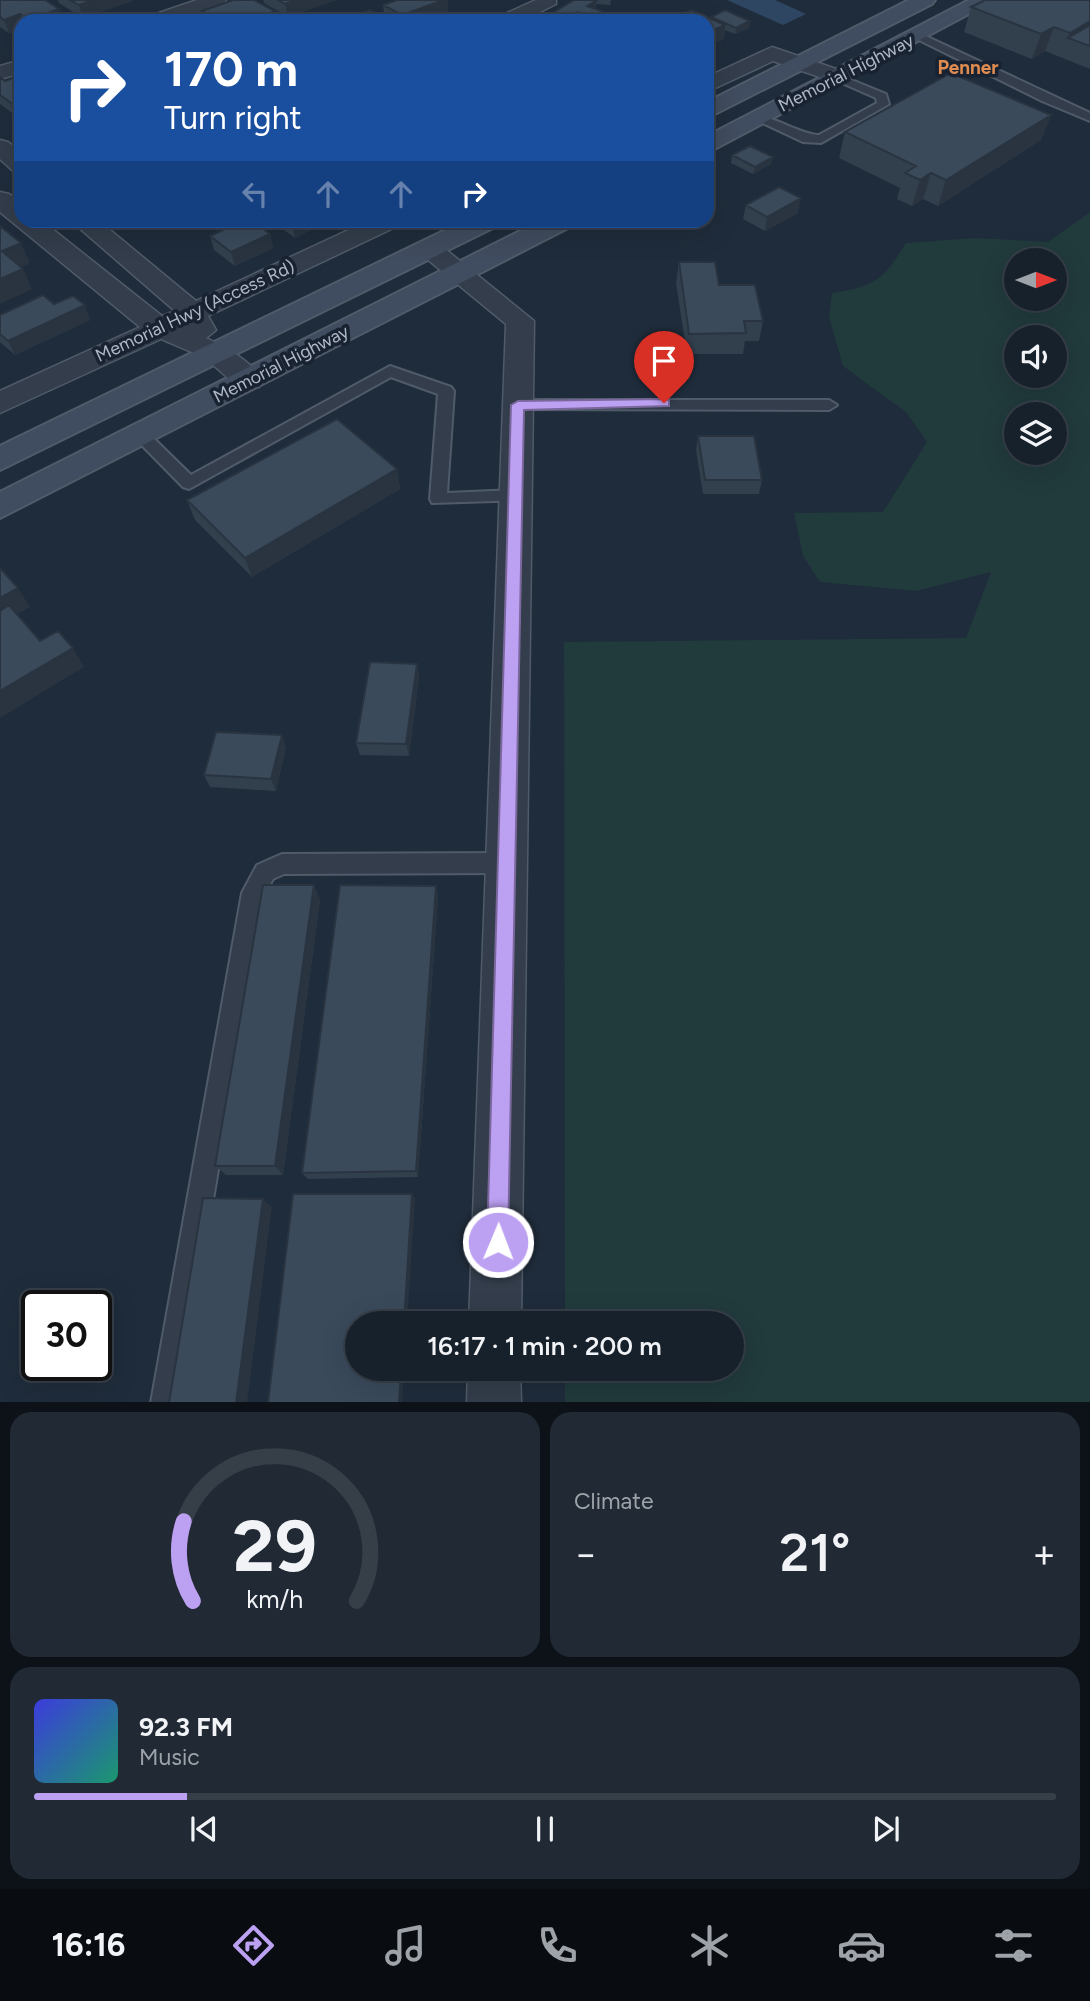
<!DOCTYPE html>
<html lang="en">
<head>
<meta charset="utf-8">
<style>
	body { margin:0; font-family:Figtree,sans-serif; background:#202934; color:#f1f3f6; height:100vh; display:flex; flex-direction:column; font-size:26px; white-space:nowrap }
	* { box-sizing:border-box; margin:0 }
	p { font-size:23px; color:#9ea3a9 }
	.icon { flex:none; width:38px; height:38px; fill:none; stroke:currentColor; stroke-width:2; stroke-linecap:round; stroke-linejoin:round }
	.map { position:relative; height:1402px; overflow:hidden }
	.drawer { display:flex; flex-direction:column; gap:10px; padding:10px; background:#0d1218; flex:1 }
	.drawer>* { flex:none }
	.top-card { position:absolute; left:14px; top:14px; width:700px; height:214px; border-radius:21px; box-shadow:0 7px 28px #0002,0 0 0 2px #363e48; background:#1a4fa0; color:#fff; overflow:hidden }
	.needle { width:46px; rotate:90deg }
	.controls { position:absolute; left:1004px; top:248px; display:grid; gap:14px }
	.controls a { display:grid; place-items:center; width:63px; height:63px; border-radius:50%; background:#17212c; box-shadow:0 7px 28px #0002,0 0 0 2px #363e48; font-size:35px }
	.speed { position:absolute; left:21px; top:1290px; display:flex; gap:14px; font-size:35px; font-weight:700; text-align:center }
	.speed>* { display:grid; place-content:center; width:91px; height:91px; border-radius:50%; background:#17212c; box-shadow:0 7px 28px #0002,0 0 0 2px #363e48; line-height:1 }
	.speed .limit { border:4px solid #111; border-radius:10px; background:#fff; color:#111 }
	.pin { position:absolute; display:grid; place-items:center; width:60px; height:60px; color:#fff; margin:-72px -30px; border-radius:50% 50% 50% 0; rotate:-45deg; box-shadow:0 0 7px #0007 }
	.pin .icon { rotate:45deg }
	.me { position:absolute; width:77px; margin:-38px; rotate:1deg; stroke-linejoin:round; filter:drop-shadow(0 0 5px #0008) }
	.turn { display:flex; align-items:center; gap:24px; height:147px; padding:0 35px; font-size:32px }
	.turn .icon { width:91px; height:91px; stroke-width:2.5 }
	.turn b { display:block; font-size:49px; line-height:60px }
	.lanes { display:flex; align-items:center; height:66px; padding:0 35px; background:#0003; justify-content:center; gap:35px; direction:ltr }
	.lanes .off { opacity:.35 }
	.big { font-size:52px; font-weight:600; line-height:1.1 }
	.drawer .widget { flex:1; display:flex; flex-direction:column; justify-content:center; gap:10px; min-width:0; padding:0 24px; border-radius:21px; background:#202934 }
	.drawer .dial { align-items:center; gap:0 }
	.dial svg { height:182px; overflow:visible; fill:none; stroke:#363e48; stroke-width:7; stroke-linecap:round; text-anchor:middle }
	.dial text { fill:#f1f3f6; stroke:none }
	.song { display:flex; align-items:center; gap:21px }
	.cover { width:84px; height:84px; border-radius:10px; background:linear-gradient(135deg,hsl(240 70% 55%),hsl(160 70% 35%)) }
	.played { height:7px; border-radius:4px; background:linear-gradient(90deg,#bca0f2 15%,#363e48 15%) }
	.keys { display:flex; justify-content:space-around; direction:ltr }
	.heat { display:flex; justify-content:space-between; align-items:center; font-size:38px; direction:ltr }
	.drawer .tiles { flex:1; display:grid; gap:10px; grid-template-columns:1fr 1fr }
	.widget:last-child { grid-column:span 2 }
	.trip { position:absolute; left:345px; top:1311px; width:399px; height:70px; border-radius:35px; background:#17212c; box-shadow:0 7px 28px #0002,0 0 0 2px #363e48; font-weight:600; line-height:70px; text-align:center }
	.tab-bar { display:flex; height:112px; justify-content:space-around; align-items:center; background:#090d12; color:#9ea3a9 }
	.tab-bar .icon { width:49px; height:49px }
	.tab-bar .selected { color:#bca0f2 }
	.tab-bar b { font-size:32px; color:#f1f3f6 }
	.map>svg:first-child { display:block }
	.green { fill:#213a3c; fill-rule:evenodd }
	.water { fill:#2f4662 }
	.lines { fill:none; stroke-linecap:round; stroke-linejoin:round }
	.lane-casing { stroke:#505b69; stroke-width:4 }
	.street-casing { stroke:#505b69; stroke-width:3 }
	.secondary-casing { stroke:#505b69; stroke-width:4 }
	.lane { fill:#333d4b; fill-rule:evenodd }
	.street { fill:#333d4b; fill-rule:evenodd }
	.secondary { fill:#404c5f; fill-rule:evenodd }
	.wall { fill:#32404e }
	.shaded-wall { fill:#293440 }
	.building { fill:#3a4a5b; stroke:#293440; stroke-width:2 }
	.route { fill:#bca0f2; stroke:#7a689d; stroke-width:2 }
	.labels { text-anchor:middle; stroke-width:7; stroke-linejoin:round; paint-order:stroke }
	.far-street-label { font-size:18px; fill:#adb8c8; stroke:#182230 }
	.far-neighbourhood-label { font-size:19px; font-weight:bold; fill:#de8c52; stroke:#182230 }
</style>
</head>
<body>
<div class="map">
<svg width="1090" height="1403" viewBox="0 0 1090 1403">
	<rect width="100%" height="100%" fill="#1f2c3b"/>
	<!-- green -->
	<path class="green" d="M1090,212v1190h-525v-33l167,-1v-45h-167l-1,-681 402,-4 25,-66 -75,19 -96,-9 -17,-26 -9,-43 89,-1 44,-70 -20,-29 -64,-47 -14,-49 3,-24c44,-7 50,-12 74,-50l69,-5 73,4zM1017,261h38v38h-38zM1017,338h38v38h-38zM1017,415h38v38h-38z"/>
	<!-- water -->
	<path class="water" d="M727,0h48l31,14 -23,11z"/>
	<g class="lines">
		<!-- lane casing -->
		<g class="lane-casing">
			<path id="lane" d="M917,32l173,81v8l-48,-20 -129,-64 -1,-2z
				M837,74l49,20 3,10 -68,39 -18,-1 -51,-24c12,-8 48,17 67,17l58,-32 -1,-5 -43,-19 -2,-2z
				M390,366l61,21 3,4 -7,102 69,-3 8,6 -2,4 -90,3 -2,-4 8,-105 -47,-17 -202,112 -6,-2 -52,-53 8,-5 6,1 46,45z
				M518,400h311l8,5 -8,5 -316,-1v-8z
				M507,853l8,3 3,7 -3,7 -8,3 -223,1 -11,5 -9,16 -85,508h-28l91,-510 15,-28 25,-11z"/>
		</g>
		<!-- street casing -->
		<g class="street-casing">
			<path id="street" d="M197,0h29l-3,4 -49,17h-30l3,-4z
				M536,0h20v4l-34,17h-27l3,-4z
				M772,47l73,25 3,5 -11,6 -64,-22 -66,31v-15z
				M21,60v13l-21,6v-13z
				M0,140l8,2 13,11v20l-8,-2 -13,-12z
				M0,192l9,2 12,10v16h20l121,96 13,-5 -105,-91h28l98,81 174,-81h33l-3,5 -192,91 8,14 -10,8c20,9 45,23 57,42l-4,7c-25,6 -37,-19 -57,-30 -13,-7 -28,-12 -41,-18l-161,74v-22l140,-64 -140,-115z
				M430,241l9,3 95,77 -13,1002h-52l37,-999 -85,-70 -4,-5 4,-5z
				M468,1368h52l1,35h-54z"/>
		</g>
		<!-- secondary casing -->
		<g class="secondary-casing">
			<path id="secondary" d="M909,0h26l-3,4 -225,114v-16z
				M969,0h26l-288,153v-17z
				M466,220h35l-4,6 -497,244v-24z
				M542,220h34l-4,6 -572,292v-26z"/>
		</g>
		<!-- lane -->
		<use href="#lane" class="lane"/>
		<!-- street -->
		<use href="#street" class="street"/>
		<!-- secondary -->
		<use href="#secondary" class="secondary"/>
	</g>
	<!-- wall -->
	<path class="wall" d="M0,0l59,9 4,12h-42v8l-12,4 -9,-6z
		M58,0h74v1l-49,17 -24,-15z
		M263,0h73l-48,17 -24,-14z
		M397,0h51v12l-24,9h-98l23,-4 36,1 -2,-13z
		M574,0h37l-1,5 -14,-1v5l6,12h-48v-9z
		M1090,0v69l-45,-18 -13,8 -68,-27 7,-25z
		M202,11h73l2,10h-73z
		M711,17l39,4 -1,7 -14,6 -10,-4 -1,9 -17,7v-25l4,-2z
		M21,75v43h-2l-19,-14v-27l5,4z
		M1051,115l-10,25 -103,66 -15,-7 -11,7 -15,-7 3,-11 -61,-30 6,-26z
		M732,155l39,9 -18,10 -22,-11z
		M746,205l52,8 -33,18 -22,-12z
		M270,220h61l-36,18z
		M270,234l3,14 -38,18 -21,-16 -4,-14z
		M679,262l40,23 44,36 -4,20h-14l-2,13h-56l-11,-71z
		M54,304l36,16 -75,35 -15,-13v-27z
		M698,436l64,44 -3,14h-56l-7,-44z
		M397,469l3,20 -148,88 -57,-57 -8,-20z
		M417,664l2,13 -10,79 -49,-1 -4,-12z
		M286,747l-10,44 -66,-4 -6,-12z
		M314,885l6,15 -37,275h-57l-11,-9z
		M436,886l2,11 -20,280 -110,2 -6,-6z"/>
	<!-- shaded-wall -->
	<path class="shaded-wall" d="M93,0h39v1l-49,17 -4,-13z
		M297,0h39l-48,17 -3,-13z
		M444,0h4v12l-24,9h-21l-1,-6z
		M596,1l-1,13 -8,-8z
		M59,9l4,12h-35v-1z
		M275,11l2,10h-28z
		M602,11v10h-9v-4z
		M578,12v9h-9v-4z
		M20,14l2,7h-1v8l-12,4 -5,-13z
		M236,17l1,4h-12z
		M750,21l-1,7 -14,6 1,-6z
		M1090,21v19l-22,-2 2,-5z
		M725,25l-1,14 -17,7v-13z
		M1054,27l-9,24 -13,8 9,-25z
		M21,102v16h-2l-5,-13z
		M1051,115l-10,25 -103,66 8,-26z
		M773,157l-2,7 -18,10 2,-7z
		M931,173l-8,26 -11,7 8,-26z
		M801,198l-3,15 -33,18 2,-14z
		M299,220h32l-36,18 -3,-14z
		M270,234l3,14 -38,18 -4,-14z
		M21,243l9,20 -19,9 -9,-21z
		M23,269l9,20 -32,15v-25z
		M85,305l5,15 -75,35 -7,-14z
		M397,469l3,20 -148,88 -7,-19z
		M18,588l12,19 -30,17v-26z
		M73,648l11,19 -84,51v-27z
		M417,664l2,13 -10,79 -3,-12z
		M282,735l4,12 -10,44 -5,-12z
		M314,885l6,15 -37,275 -8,-9z
		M436,886l2,11 -20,280 -2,-6z
		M412,1194l3,5 -8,124h-3z
		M263,1199l9,8 -25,196h-11z
		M401,1368h3l-2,35h-3z"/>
	<!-- building -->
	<path class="building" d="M0,0h45l14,9 -31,11 -8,-6 -16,6 -4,-3z
		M70,0h23l-14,5z
		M233,0h21l21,11 -26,10h-5l-8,-4 -11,4h-6l-17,-10z
		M278,0h19l-12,4z
		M397,0h47l-42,15 -19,-10z
		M574,0h18l4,1 -9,5 15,5 -9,6 -15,-5 -9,5 -15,-5z
		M985,0h105v21l-20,12 -16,-6 -13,7 -70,-27z
		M370,10l19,10h-63l17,-6 6,3z
		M691,10l34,15 -18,8v-12h-42z
		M725,10l25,11 -14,7 -25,-11z
		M184,16l9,5h-22z
		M1090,25v21l-22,-8z
		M951,73l100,42 -105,65 -15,-7 -11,7 -15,-7 11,-7 -71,-34z
		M21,75v27l-7,3 -14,-10v-18l5,4z
		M750,146l23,11 -18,10 -23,-12z
		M779,187l22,11 -34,19 -21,-12z
		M244,220h8l18,14 -39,18 -21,-16z
		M288,220h11l-7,4z
		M0,226l21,17 -19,8 21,18 -23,10z
		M679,262h36l4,23h36l8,36h-19l2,12 -57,1z
		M43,295l11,9 19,-8 12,9 -77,36 -8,-7v-19z
		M337,419l60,50 -152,89 -58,-58z
		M698,436h56l8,44h-57z
		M0,568l18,20 -18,10z
		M9,605l31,36 18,-10 15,17 -73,43v-80z
		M370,662l47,2 -11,80 -50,-1z
		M216,732l66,3 -11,44 -67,-4z
		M263,885h51l-39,281h-60z
		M340,885l96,1 -20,285 -114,2z
		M293,1194h119l-8,129h-47v45h44l-2,35h-131z
		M203,1198l60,1 -27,204h-67z"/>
	<!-- route -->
	<path class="route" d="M664,399l5,1v6l-145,4 -16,832 -3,7 -7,4 -8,-4 -3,-7 24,-837 7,-4z"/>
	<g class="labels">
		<!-- far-street labels -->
		<g class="far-street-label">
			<text transform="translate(846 73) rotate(-27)" y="6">Memorial Highway</text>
			<text transform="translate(195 311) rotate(-25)" y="6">Memorial Hwy (Access Rd)</text>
			<text transform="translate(281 364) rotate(-27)" y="6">Memorial Highway</text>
		</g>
		<!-- far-neighbourhood labels -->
		<g class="far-neighbourhood-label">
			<text x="968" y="74">Penner</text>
		</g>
	</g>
</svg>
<div class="controls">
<a><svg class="needle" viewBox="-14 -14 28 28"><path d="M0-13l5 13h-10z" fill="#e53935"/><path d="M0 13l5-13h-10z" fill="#9ea3a9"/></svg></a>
<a><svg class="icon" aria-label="sound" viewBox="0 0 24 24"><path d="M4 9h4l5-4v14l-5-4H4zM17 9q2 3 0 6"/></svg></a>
<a><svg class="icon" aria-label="layers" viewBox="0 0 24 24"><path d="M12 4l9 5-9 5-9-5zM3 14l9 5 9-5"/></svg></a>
</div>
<div class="speed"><div class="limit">30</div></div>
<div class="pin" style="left:664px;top:403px;background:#d93025"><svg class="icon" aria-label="arrive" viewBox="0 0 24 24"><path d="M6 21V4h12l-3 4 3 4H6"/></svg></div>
<svg class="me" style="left:498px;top:1242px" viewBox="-20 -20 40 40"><circle r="17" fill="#bca0f2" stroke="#fff" stroke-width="3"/><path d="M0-11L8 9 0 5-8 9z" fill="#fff"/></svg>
<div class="trip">16:17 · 1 min · 200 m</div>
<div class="top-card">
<div class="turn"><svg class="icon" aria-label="right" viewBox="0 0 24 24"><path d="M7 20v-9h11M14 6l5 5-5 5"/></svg><div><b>170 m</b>Turn right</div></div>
<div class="lanes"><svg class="icon off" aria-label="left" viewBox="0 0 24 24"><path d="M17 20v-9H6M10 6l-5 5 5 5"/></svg><svg class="icon off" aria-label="ahead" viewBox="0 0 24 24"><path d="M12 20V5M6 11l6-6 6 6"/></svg><svg class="icon off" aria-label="ahead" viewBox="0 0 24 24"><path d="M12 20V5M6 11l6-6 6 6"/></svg><svg class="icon" aria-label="right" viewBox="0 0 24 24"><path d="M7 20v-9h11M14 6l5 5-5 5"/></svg></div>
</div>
</div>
<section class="drawer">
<div class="tiles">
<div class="widget dial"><svg viewBox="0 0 100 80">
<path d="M14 69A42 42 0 1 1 86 69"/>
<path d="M14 69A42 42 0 0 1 10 34" stroke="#bca0f2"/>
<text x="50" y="56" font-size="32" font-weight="700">29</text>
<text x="50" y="72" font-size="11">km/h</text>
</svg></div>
<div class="widget"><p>Climate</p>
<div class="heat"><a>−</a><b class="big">21°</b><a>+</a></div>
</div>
<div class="widget">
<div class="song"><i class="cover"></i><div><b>92.3 FM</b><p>Music</p></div></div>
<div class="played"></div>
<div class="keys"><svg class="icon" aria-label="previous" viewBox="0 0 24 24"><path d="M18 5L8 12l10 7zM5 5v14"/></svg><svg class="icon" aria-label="pause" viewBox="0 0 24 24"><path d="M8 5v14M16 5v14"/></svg><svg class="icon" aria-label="next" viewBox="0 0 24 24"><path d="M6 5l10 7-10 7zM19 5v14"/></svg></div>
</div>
</div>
</section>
<nav class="tab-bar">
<b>16:16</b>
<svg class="icon selected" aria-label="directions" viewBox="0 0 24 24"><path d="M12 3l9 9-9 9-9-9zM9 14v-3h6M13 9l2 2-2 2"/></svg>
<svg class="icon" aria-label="music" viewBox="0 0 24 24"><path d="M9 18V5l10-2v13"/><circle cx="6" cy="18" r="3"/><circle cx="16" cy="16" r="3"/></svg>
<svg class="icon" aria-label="phone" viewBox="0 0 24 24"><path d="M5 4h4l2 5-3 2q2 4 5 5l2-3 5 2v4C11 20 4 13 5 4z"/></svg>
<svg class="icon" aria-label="climate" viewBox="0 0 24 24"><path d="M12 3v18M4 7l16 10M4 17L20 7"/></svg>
<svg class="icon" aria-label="car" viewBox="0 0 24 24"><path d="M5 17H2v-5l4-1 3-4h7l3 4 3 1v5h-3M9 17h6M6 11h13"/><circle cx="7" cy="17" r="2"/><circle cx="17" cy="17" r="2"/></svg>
<svg class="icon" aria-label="filters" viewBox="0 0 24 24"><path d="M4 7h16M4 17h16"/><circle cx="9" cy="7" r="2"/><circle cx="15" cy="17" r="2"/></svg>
</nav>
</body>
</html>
